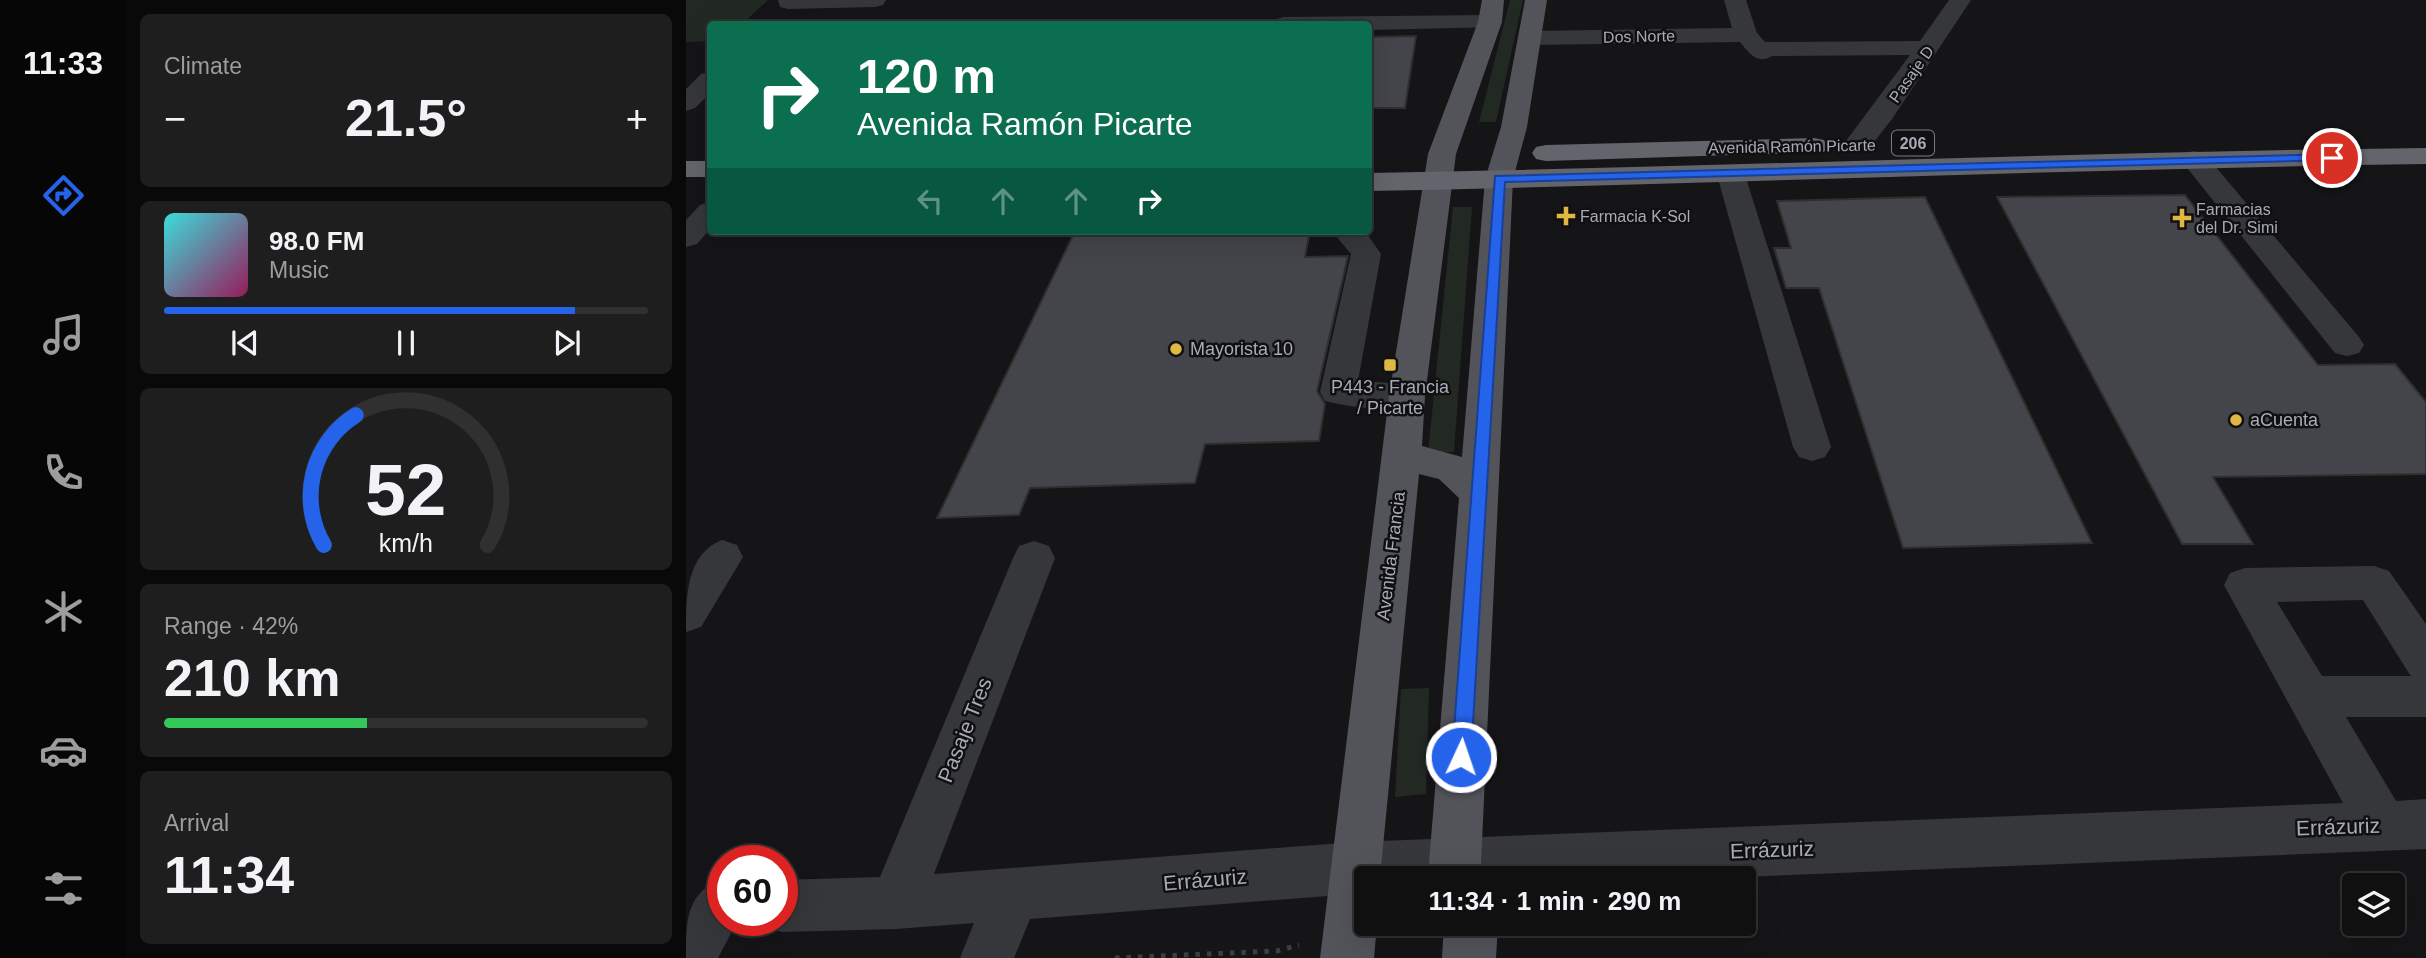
<!DOCTYPE html>
<html lang="en">
<head>
<meta charset="utf-8">
<style>
	body { margin:0; font-family:Arial,sans-serif; background:#1e1e1f; color:#f1f3f6; height:100vh; display:flex; flex-direction:column; font-size:26px; white-space:nowrap }
	* { box-sizing:border-box; margin:0 }
	p { font-size:23px; color:#9c9d9f }
	.icon { flex:none; width:38px; height:38px; fill:none; stroke:currentColor; stroke-width:2; stroke-linecap:round; stroke-linejoin:round }
	.map { position:relative; flex:1; overflow:hidden }
	.drawer { display:flex; flex-direction:column; gap:14px; padding:14px; background:#090909; width:560px }
	.drawer>* { flex:none }
	.guide { position:absolute; left:21px; top:21px; width:665px; height:214px; border-radius:7px; box-shadow:0 7px 28px #0002,0 0 0 2px #303031; background:#0b6e4f; color:#fff; overflow:hidden }
	.fabs { position:absolute; left:1656px; top:873px; display:grid; gap:14px }
	.fabs a { display:grid; place-items:center; width:63px; height:63px; border-radius:7px; background:#101011; box-shadow:0 7px 28px #0002,0 0 0 2px #303031; font-size:35px }
	.speed { position:absolute; left:21px; top:845px; display:flex; gap:14px; font-size:35px; font-weight:700; text-align:center }
	.speed>* { display:grid; place-content:center; width:91px; height:91px; border-radius:50%; background:#101011; box-shadow:0 7px 28px #0002,0 0 0 2px #303031; line-height:1 }
	.speed .limit { border:10px solid #d22; background:#fff; color:#111 }
	.pin { position:absolute; display:grid; place-items:center; width:60px; height:60px; color:#fff; margin:-30px; border:4px solid #fff; border-radius:50%; box-shadow:0 2px 7px #0007 }
	.me { position:absolute; width:77px; margin:-38px; rotate:3deg; stroke-linejoin:round; filter:drop-shadow(0 0 5px #0008) }
	.turn { display:flex; align-items:center; gap:24px; height:147px; padding:0 35px; font-size:32px }
	.turn .icon { width:91px; height:91px; stroke-width:2.5 }
	.turn b { display:block; font-size:49px; line-height:60px }
	.lanes { display:flex; align-items:center; height:66px; padding:0 35px; background:#0003; justify-content:center; gap:35px; direction:ltr }
	.lanes .off { opacity:.35 }
	.big { font-size:52px; font-weight:700; line-height:1.1 }
	.drawer .widget { flex:1; display:flex; flex-direction:column; justify-content:center; gap:10px; min-width:0; padding:0 24px; border-radius:10px; background:#1e1e1f }
	.drawer .dial { align-items:center; gap:0 }
	.dial svg { height:182px; overflow:visible; fill:none; stroke:#303031; stroke-width:7; stroke-linecap:round; text-anchor:middle }
	.dial text { fill:#f1f3f6; stroke:none }
	.song { display:flex; align-items:center; gap:21px }
	.cover { width:84px; height:84px; border-radius:10px; background:linear-gradient(135deg,hsl(180 70% 55%),hsl(330 70% 35%)) }
	.played { height:7px; border-radius:4px; background:linear-gradient(90deg,#2563eb 85%,#303031 85%) }
	.keys { display:flex; justify-content:space-around; direction:ltr }
	.heat { display:flex; justify-content:space-between; align-items:center; font-size:38px; direction:ltr }
	.charge { height:10px; border-radius:5px; background:linear-gradient(90deg,#34c759 42%,#303031 0) }
	.trip { position:absolute; left:668px; top:866px; width:402px; height:70px; border-radius:7px; background:#101011; box-shadow:0 7px 28px #0002,0 0 0 2px #303031; font-weight:700; line-height:70px; text-align:center }
	main { display:flex; flex:1; min-height:0 }
	.tab-bar { display:flex; flex-direction:column; width:126px; justify-content:space-around; align-items:center; background:#060607; color:#9c9d9f }
	.tab-bar .icon { width:49px; height:49px }
	.tab-bar .selected { color:#2563eb }
	.tab-bar b { font-size:32px; color:#f1f3f6 }
	.map>svg:first-child { display:block }
	.green { fill:#222923 }
	.building { fill:#44454a; stroke:#2f2f32; stroke-width:2 }
	.lines { fill:none; stroke-linecap:round; stroke-linejoin:round }
	.path { stroke:#3d3e42; stroke-width:5; stroke-dasharray:4.5 7; stroke-linecap:butt }
	.minor { fill:#36373b; fill-rule:evenodd }
	.major { fill:#53545a; fill-rule:evenodd }
	.highway { fill:#63656c; fill-rule:evenodd }
	.route { fill:#2563eb; stroke:#184099; stroke-width:2 }
	.poi-dot { fill:#e1b743; stroke:#101012; stroke-width:2.5 }
	.labels { text-anchor:middle; stroke-width:5; stroke-linejoin:round; paint-order:stroke }
	.far-street-label { font-size:16px; fill:#a8abb6; stroke:#101012 }
	.shield { fill:#101012; stroke:#7a7c85; stroke-width:2 }
	.shield-label { font-size:16px; font-weight:bold; fill:#a8abb6 }
	.far-poi-label { font-size:16px; fill:#a8abb6; stroke:#101012; text-anchor:start }
	.poi-label { font-size:18px; fill:#a8abb6; stroke:#101012; text-anchor:start }
	.street-label { font-size:18px; fill:#a8abb6; stroke:#101012 }
	.near-street-label { font-size:21px; fill:#a8abb6; stroke:#101012 }
</style>
</head>
<body>
<main>
<nav class="tab-bar">
<b>11:33</b>
<svg class="icon selected" aria-label="directions" viewBox="0 0 24 24"><path d="M12 3l9 9-9 9-9-9zM9 14v-3h6M13 9l2 2-2 2"/></svg>
<svg class="icon" aria-label="music" viewBox="0 0 24 24"><path d="M9 18V5l10-2v13"/><circle cx="6" cy="18" r="3"/><circle cx="16" cy="16" r="3"/></svg>
<svg class="icon" aria-label="phone" viewBox="0 0 24 24"><path d="M5 4h4l2 5-3 2q2 4 5 5l2-3 5 2v4C11 20 4 13 5 4z"/></svg>
<svg class="icon" aria-label="climate" viewBox="0 0 24 24"><path d="M12 3v18M4 7l16 10M4 17L20 7"/></svg>
<svg class="icon" aria-label="car" viewBox="0 0 24 24"><path d="M5 17H2v-5l4-1 3-4h7l3 4 3 1v5h-3M9 17h6M6 11h13"/><circle cx="7" cy="17" r="2"/><circle cx="17" cy="17" r="2"/></svg>
<svg class="icon" aria-label="filters" viewBox="0 0 24 24"><path d="M4 7h16M4 17h16"/><circle cx="9" cy="7" r="2"/><circle cx="15" cy="17" r="2"/></svg>
</nav>
<section class="drawer">
<div class="widget"><p>Climate</p>
<div class="heat"><a>−</a><b class="big">21.5°</b><a>+</a></div>
</div>
<div class="widget">
<div class="song"><i class="cover"></i><div><b>98.0 FM</b><p>Music</p></div></div>
<div class="played"></div>
<div class="keys"><svg class="icon" aria-label="previous" viewBox="0 0 24 24"><path d="M18 5L8 12l10 7zM5 5v14"/></svg><svg class="icon" aria-label="pause" viewBox="0 0 24 24"><path d="M8 5v14M16 5v14"/></svg><svg class="icon" aria-label="next" viewBox="0 0 24 24"><path d="M6 5l10 7-10 7zM19 5v14"/></svg></div>
</div>
<div class="widget dial"><svg viewBox="0 0 100 80">
<path d="M14 69A42 42 0 1 1 86 69"/>
<path d="M14 69A42 42 0 0 1 28 12" stroke="#2563eb"/>
<text x="50" y="56" font-size="32" font-weight="700">52</text>
<text x="50" y="72" font-size="11">km/h</text>
</svg></div>
<div class="widget"><p>Range · 42%</p><b class="big">210 km</b><div class="charge"></div></div>
<div class="widget"><p>Arrival</p><b class="big">11:34</b></div>
</section>
<div class="map">
<svg width="1740" height="958" viewBox="0 0 1740 958">
	<rect width="100%" height="100%" fill="#151517"/>
	<!-- green -->
	<path class="green" d="M0,0h82l-26,24h-32v17l-24,1z
		M824,0h13l-27,122h-17z
		M767,207h19l-18,245h-26z
		M743,688l-3,106 -31,3 6,-108z"/>
	<!-- building -->
	<path class="building" d="M730,36l-11,72h-37v-71z
		M1499,195l133,170 77,-1 31,38v72l-213,3 40,67h-71l-185,-347z
		M1239,197l167,346 -189,5 -84,-260h-33l-12,-40h17l-14,-47z
		M389,231h235l-5,26 43,-1 -31,135 8,13 -6,37 -114,3 -10,39 -165,5 -11,27 -82,3z"/>
	<g class="lines">
		<!-- path -->
		<path class="path" d="M429,958l162,-7 22,-6"/>
		<!-- minor -->
		<path class="minor" d="M92,0h108l-3,5 -8,2 -87,2 -8,-2z
			M1038,0h22l11,33 8,9 155,-1 29,-41h22l-79,119 -25,32 -10,2 -10,-2 -4,-6 67,-90 -138,1c-15,9 -23,-3 -32,-14l-209,3 -8,-2 -4,-5 4,-5 8,-2 201,-3z
			M804,15l8,2 4,5 -4,5 -130,3v-6h-96l4,-5 8,-2z
			M24,72v21l-15,15 -9,3v-22l15,-15z
			M1508,151l10,2 155,184 5,8 -5,8 -12,3 -12,-3 -155,-194 4,-6z
			M1045,167l10,2 4,6 86,272 -6,10 -13,4 -13,-4 -6,-10 -76,-272 4,-6z
			M24,202v27l-13,15 -11,3v-27l14,-15z
			M646,231h33l16,23 -23,127 49,3 13,3 5,9 -5,9c-25,7 -70,3 -95,-4l-5,-9 31,-138z
			M36,540l15,5 6,12 -42,70 -15,5c0,-35 0,-78 36,-92z
			M348,541l15,5 6,12 -121,316 421,-32 988,-39 -119,-218 6,-12 15,-5 129,-2 15,5 37,53v93h-80l50,84 30,-2v50l-708,29h-351v15l-337,26 -16,39h-54l14,-35 -78,6 -114,3 -19,-7 -1,-5h20v-40l98,-3 133,-319 6,-12zM1677,600l47,75 2,1h-90l-45,-74z
			M31,881l6,2v37h15l-20,38h-32c0,-36 0,-62 31,-77z"/>
		<!-- major -->
		<path class="major" d="M796,0h22l-2,22 -46,132 -31,242 -3,50 40,11 23,-278 16,-52 24,-127h22l-20,127 -14,52 -32,684 5,15h-52l-5,-15 30,-365 -20,-19 -20,-5 -39,404h-13v46h10l-3,34h-54l69,-562 39,-242 50,-132z
			M758,924h54l-2,34h-54z"/>
		<!-- highway -->
		<path class="highway" d="M1128,138l10,2 4,6 -4,6 -278,9 -10,-2 -4,-6 4,-6 10,-2z
			M1740,148v16c-353,5 -705,20 -1058,27v-18c353,-6 705,-21 1058,-25z
			M0,161h24v16h-24z"/>
	</g>
	<!-- route -->
	<path class="route" d="M1646,154l6,4 -2,2 -831,22 -34,575 -3,7 -7,3 -7,-3 -2,-7 43,-581z"/>
	<!-- markers -->
	<g class="poi-dot">
		<path d="M876.5 205.5h7v7h7v7h-7v7h-7v-7h-7v-7h7z"/>
		<path d="M1492.5 207.5h7v7h7v7h-7v7h-7v-7h-7v-7h7z"/>
		<circle cx="490" cy="349" r="7"/>
		<rect x="697" y="358" width="14" height="14" rx="3.5"/>
		<circle cx="1550" cy="420" r="7"/>
	</g>
	<g class="labels">
		<!-- far-street labels -->
		<g class="far-street-label">
			<text transform="translate(953 36) rotate(-1)" y="6">Dos Norte</text>
			<text transform="translate(1225 74) rotate(-55)" y="6">Pasaje D</text>
			<text transform="translate(1106 146) rotate(-1)" y="6">Avenida Ramón Picarte</text>
		</g>
		<!-- shield labels -->
		<rect class="shield" x="1206" y="130.5" width="42" height="25" rx="5"/>
		<g class="shield-label">
			<text x="1227" y="149">206</text>
		</g>
		<!-- far-poi labels -->
		<g class="far-poi-label">
			<text x="1510" y="215">Farmacias<tspan x="1510" dy="18">del Dr. Simi</tspan></text>
			<text x="894" y="222">Farmacia K-Sol</text>
		</g>
		<!-- poi labels -->
		<g class="poi-label">
			<text x="504" y="355">Mayorista 10</text>
			<text x="704" y="393" text-anchor="middle">P443 - Francia<tspan x="704" dy="21">/ Picarte</tspan></text>
			<text x="1564" y="426">aCuenta</text>
		</g>
		<!-- street labels -->
		<g class="street-label">
			<text transform="translate(705 556) rotate(-83)" y="6">Avenida Francia</text>
		</g>
		<!-- near-street labels -->
		<g class="near-street-label">
			<text transform="translate(279 730) rotate(-68)" y="7">Pasaje Tres</text>
			<text transform="translate(1652 827) rotate(-2)" y="7">Errázuriz</text>
			<text transform="translate(1086 850) rotate(-2)" y="7">Errázuriz</text>
			<text transform="translate(519 880) rotate(-5)" y="7">Errázuriz</text>
		</g>
	</g>
</svg>
<div class="fabs">
<a><svg class="icon" aria-label="layers" viewBox="0 0 24 24"><path d="M12 4l9 5-9 5-9-5zM3 14l9 5 9-5"/></svg></a>
</div>
<div class="speed"><div class="limit">60</div></div>
<div class="pin" style="left:1646px;top:158px;background:#d93025"><svg class="icon" aria-label="arrive" viewBox="0 0 24 24"><path d="M6 21V4h12l-3 4 3 4H6"/></svg></div>
<svg class="me" style="left:775px;top:757px" viewBox="-20 -20 40 40"><circle r="17" fill="#2563eb" stroke="#fff" stroke-width="3"/><path d="M0-11L8 9 0 5-8 9z" fill="#fff"/></svg>
<div class="trip">11:34 · 1 min · 290 m</div>
<div class="guide">
<div class="turn"><svg class="icon" aria-label="right" viewBox="0 0 24 24"><path d="M7 20v-9h11M14 6l5 5-5 5"/></svg><div><b>120 m</b>Avenida Ramón Picarte</div></div>
<div class="lanes"><svg class="icon off" aria-label="left" viewBox="0 0 24 24"><path d="M17 20v-9H6M10 6l-5 5 5 5"/></svg><svg class="icon off" aria-label="ahead" viewBox="0 0 24 24"><path d="M12 20V5M6 11l6-6 6 6"/></svg><svg class="icon off" aria-label="ahead" viewBox="0 0 24 24"><path d="M12 20V5M6 11l6-6 6 6"/></svg><svg class="icon" aria-label="right" viewBox="0 0 24 24"><path d="M7 20v-9h11M14 6l5 5-5 5"/></svg></div>
</div>
</div>
</main>
</body>
</html>
